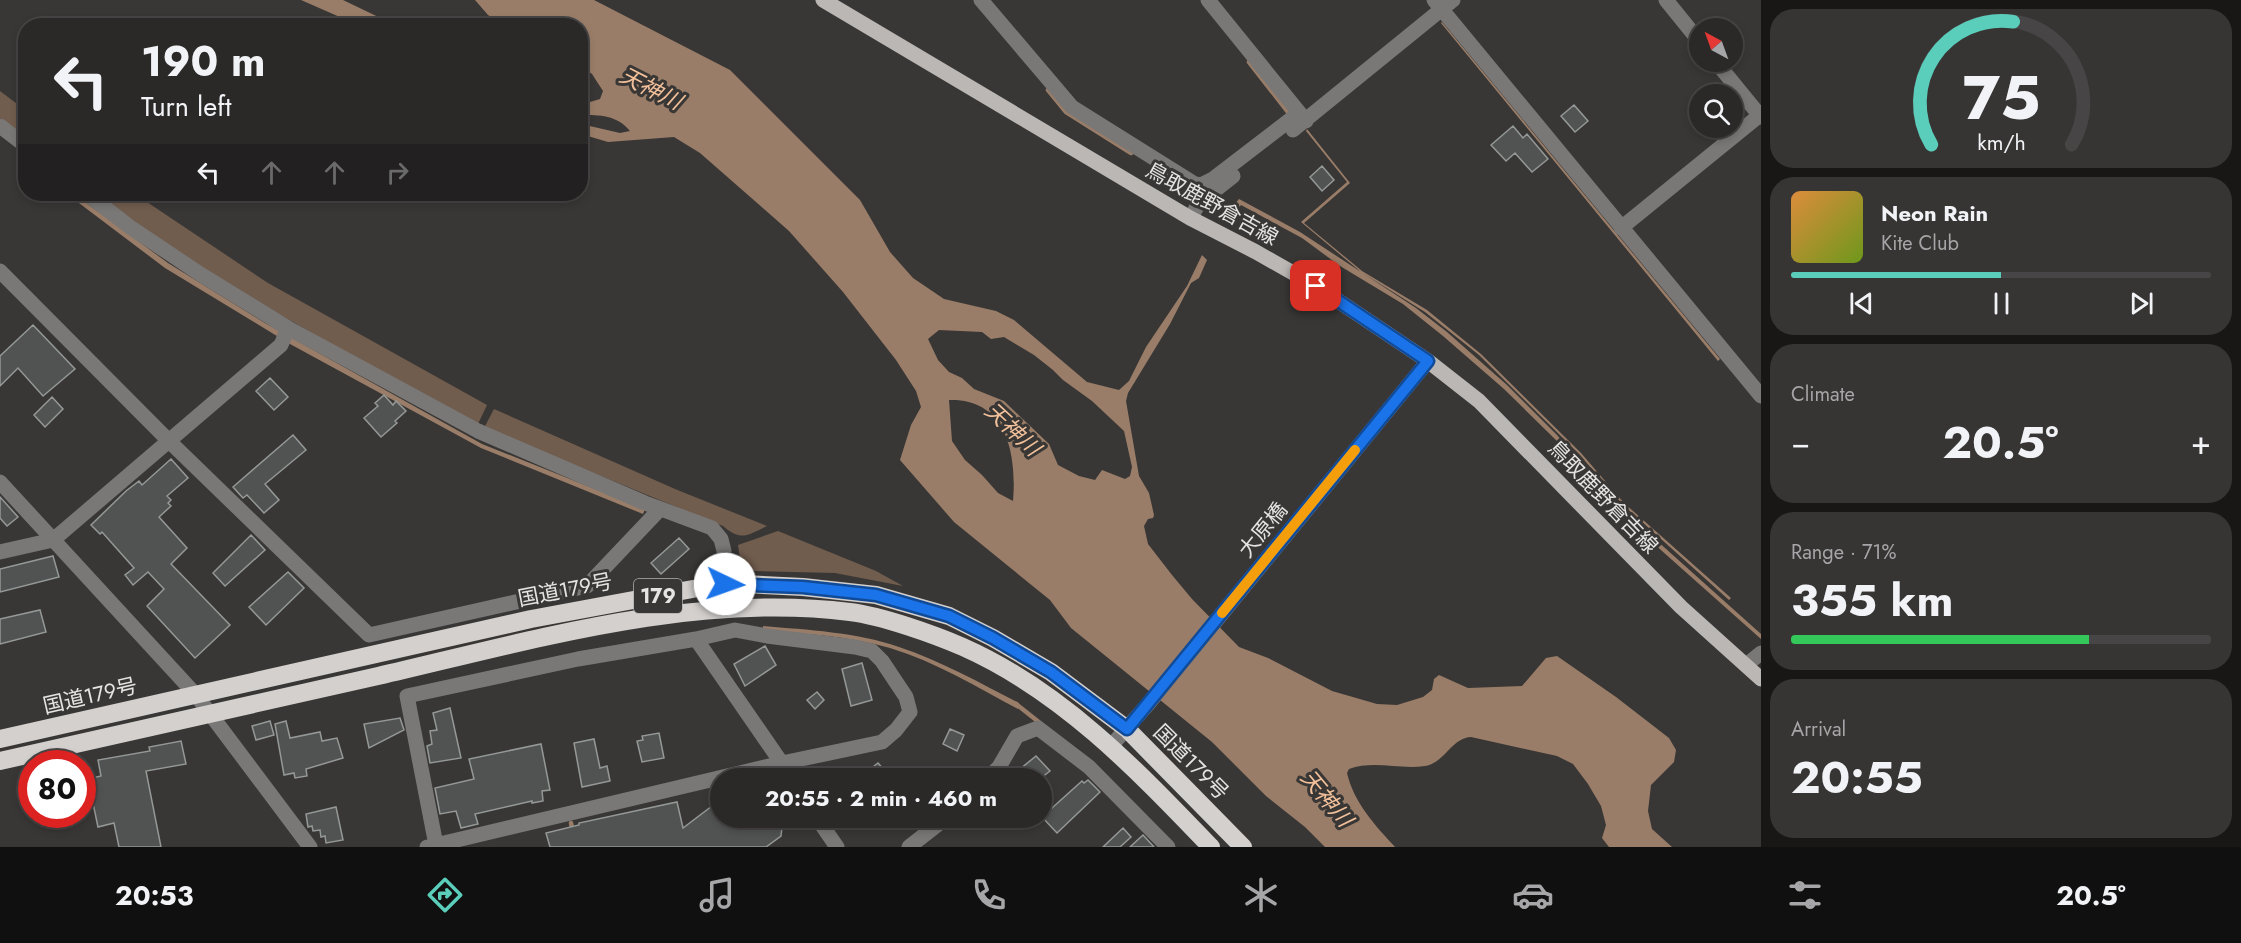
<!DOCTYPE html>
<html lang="en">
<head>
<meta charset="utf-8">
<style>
	body { margin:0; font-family:Jost,"Noto Sans JP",sans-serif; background:#373534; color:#f1f3f6; height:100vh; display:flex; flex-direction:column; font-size:22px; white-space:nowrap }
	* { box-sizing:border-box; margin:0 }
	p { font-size:20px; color:#a6a6a8 }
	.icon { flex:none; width:33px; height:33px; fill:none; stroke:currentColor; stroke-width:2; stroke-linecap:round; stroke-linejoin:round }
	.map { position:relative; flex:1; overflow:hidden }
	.details { display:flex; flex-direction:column; gap:9px; padding:9px; background:#181716; width:480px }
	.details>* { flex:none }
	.guide { position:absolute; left:18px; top:18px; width:570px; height:183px; border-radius:24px; box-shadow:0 3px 9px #0003,0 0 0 2px #474545; background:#2b2928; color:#f1f3f6; overflow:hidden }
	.needle { width:39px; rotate:319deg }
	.controls { position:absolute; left:1689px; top:18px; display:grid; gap:12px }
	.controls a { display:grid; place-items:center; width:54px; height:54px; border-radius:50%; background:#2b2928; box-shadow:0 3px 9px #0003,0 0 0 2px #474545; font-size:30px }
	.speed { position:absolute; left:18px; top:750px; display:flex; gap:12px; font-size:30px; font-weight:700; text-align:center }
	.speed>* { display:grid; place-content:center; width:78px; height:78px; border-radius:50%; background:#2b2928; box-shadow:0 3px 9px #0003,0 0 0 2px #474545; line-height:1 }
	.speed .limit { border:9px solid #d22; background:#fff; color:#111 }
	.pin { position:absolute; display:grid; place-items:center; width:51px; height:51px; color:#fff; margin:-26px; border-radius:12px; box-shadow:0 3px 9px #0006 }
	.me { position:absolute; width:66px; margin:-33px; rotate:93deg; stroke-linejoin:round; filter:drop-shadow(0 0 4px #0008) }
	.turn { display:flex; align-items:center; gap:21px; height:126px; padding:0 24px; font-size:27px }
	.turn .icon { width:78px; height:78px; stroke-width:2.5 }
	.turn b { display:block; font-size:42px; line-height:51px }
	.lanes { display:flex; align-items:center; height:57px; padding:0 24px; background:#0003; justify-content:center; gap:30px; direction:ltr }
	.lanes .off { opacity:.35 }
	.big { font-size:45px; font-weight:700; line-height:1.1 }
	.details .tile { flex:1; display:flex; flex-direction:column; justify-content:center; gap:9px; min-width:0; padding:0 21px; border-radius:24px; background:#373534 }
	.details .dial { align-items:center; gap:0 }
	.dial svg { height:156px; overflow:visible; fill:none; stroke:#474545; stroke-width:7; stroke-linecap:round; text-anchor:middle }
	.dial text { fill:#f1f3f6; stroke:none }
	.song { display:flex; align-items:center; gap:18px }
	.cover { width:72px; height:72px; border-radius:9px; background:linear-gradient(135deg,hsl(30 70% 55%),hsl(80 70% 35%)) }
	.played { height:6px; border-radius:3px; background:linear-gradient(90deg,#5bcebb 50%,#474545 50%) }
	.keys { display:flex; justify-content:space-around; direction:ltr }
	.heat { display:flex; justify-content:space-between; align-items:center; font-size:33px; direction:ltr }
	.charge { height:9px; border-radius:4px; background:linear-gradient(90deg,#34c759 71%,#474545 0) }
	.trip { position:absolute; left:710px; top:768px; width:342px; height:60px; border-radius:30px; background:#2b2928; box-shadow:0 3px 9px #0003,0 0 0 2px #474545; font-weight:700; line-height:60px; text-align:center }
	.dock { display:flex; height:96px; justify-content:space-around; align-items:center; background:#111010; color:#a6a6a8 }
	.dock .icon { width:42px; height:42px }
	.dock .selected { color:#5bcebb }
	.dock b { font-size:27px; color:#f1f3f6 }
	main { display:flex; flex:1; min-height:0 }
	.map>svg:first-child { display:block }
	.green { fill:#715d4e }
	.water { fill:#997d68; fill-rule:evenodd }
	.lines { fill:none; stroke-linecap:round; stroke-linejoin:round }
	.stream { stroke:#997d68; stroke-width:4.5 }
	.building { fill:#505352; stroke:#949897; stroke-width:1.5 }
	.minor { stroke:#797877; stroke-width:15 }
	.major { stroke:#bab7b5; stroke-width:15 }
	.highway { stroke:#d3d0ce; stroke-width:18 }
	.route-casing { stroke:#114b97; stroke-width:15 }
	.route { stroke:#1a73e8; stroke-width:10 }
	.slow { stroke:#f59e0b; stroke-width:10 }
	.labels { text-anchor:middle; stroke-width:6; stroke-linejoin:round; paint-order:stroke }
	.shield { fill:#393735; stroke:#b2b0af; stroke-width:1.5 }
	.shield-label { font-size:20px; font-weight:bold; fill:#e6e4e3 }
	.street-label { font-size:21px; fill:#e6e4e3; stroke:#393735 }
	.water-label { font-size:22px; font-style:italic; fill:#f2c09b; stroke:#393735 }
</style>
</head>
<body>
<main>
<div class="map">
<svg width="1761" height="847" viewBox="0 0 1761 847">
	<rect width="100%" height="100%" fill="#393735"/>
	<!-- green -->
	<path class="green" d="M0,91l25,19v27l-25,-19z
		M98,194h37l133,89 219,122 -9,19c-129,-71 -263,-139 -380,-230z
		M494,409l181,80 92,37c-20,9 -25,16 -44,0l-239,-98z
		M778,531l98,40 27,15 -68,-13 -82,-2 -8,-3 -5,-9 -2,-14z"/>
	<!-- water -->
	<path class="water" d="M301,0h42l52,25h-37z
		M475,0h119l136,70 130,130 30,52 23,26 31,21 52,12 18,9 73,62 32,8 10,-9 17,-34 41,-61 15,-31 5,5 -8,18 -8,5 -21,41 -42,69 -2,8 13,75 10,17 5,22 -1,3 -5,1 -4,7 4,18 24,31 20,24 47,48 29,11 64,33 45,13 20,1 26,-8 9,-7 2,-11 5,-4 29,13 54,-2 24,-28 11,-2 59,41 53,41 7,12 -2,12 -23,23 -3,26 4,18 20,18h-63l-7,-9 4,-13 -5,-19 -13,-22 -15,-20 -16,-8 -86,-19c-20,1 -26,26 -46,29 -25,4 -51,-6 -76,3l-2,4c7,30 28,52 48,74h-70l-20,-20 -39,-31 -54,-54 -141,-114 -21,-28 -96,-78 -54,-62 11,-35 10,-18 -5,-16 -20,-31 -53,-68 -54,-61 -89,-78 -26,-16 -66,5 -27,-8v-10l39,9 10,-2c-13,-16 -30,-16 -49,-16v-13h9l10,-3 3,-8 -11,-17 -11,-8 -1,-40 -76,-1 -16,-10zM939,330l43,2 9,7 13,-2 30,18 19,15 10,10 29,21 32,30 8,36 -2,9 -5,3 -23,-9 -7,10 -16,-4 -21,-11 -9,-21 -45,-43 -30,-12 -12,-11 -13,-6 -11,-12 -10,-21zM949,400c58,-2 68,55 64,101l-15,-8 -16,-18 -17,-15 -13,-19z
		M1442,22l278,337 -2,2 -277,-338z
		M1307,129l43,54 -46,40 58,48 65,39 54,44 100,99 43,50 107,95 -2,2 -107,-96 -43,-50 -100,-99 -54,-43 -64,-40 -60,-50 46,-40 -41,-51z
		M67,194h7l94,69 97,60 217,121 163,65 -2,5 -162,-66 -191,-104 -125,-76z
		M1239,199l61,33 116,76 31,24 60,53 50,50 60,70 144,129v5l-153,-136 -47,-58 -57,-56 -61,-53 -40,-32 -63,-38 -38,-28 -61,-33 -3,4 -5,-3z
		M763,626c45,4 93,6 136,21 42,14 81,36 120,56l-1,6c-41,-22 -82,-47 -128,-61 -41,-12 -84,-14 -127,-18z"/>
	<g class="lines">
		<!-- stream -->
		<path class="stream" d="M1249,62l39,50
			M1048,90l18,22 65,41
			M1016,704l24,19
			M571,823l2,10"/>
	</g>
	<!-- building -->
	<path class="building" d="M1574,105l14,16 -13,11 -14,-16z
		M1513,126l10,12 4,-4 21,25 -16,13 -17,-19 -9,8 -15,-16z
		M1322,166l12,14 -12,11 -12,-14z
		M33,325l42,44 -32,27 -25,-28 -18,18v-30z
		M270,378l18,19 -14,13 -18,-19z
		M384,395l9,10 3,-4 10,10 -11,10 2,2 -16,14 -17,-19 14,-12 -3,-3z
		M52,397l11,12 -18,18 -11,-12z
		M293,435l13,15 -41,34 14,16 -15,13 -17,-18 -4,3 -10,-11z
		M171,459l17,19 -21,18 4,4 -3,3 3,3 -12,11 28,31 -16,16 59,61 -35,33 -48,-52 17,-17 -16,-17 -15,13 -8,-10 9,-7 -32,-36 -2,2 -9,-9 35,-34 13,-10 3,4z
		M0,497l18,20 -11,9 -7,-8z
		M251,535l14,15 -40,36 -12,-13z
		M679,538l10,11 -28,25 -10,-11z
		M53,556l6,21 -59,15v-23z
		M288,572l16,16 -38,37 -17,-18z
		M40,610l6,22 -46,12v-25z
		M765,646l11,19 -31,21 -11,-22z
		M862,663l10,37 -21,6 -9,-37z
		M817,692l7,8 -9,9 -8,-9z
		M450,708l11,50 -31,5 -3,-17 5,-2 -2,-13 7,-1 -4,-17z
		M400,718l4,12 -35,18 -5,-24z
		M270,721l4,14 -18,5 -4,-14z
		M286,721l4,17 30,-6 2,9 15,-3 6,20 -37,11 1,7 -12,2 -1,-5 -10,2 -9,-51z
		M950,729l14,6 -7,16 -14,-7z
		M659,733l5,25 -22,4 -5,-21 6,-1 -1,-4z
		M594,739l6,29 7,-2 3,15 -28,6 -8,-44z
		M181,741l5,23 -40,7 15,76h-42l-5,-24 -16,4 -10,-48 13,-3 -3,-16 52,-9 -1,-4z
		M541,744l9,46 -8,1 1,10 -11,2v-2l-57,13 3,10 -17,4 -5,-17 -16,3 -5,-26 39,-9 -5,-20z
		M1036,756l14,15 -9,7h-32z
		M878,763l13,15h-32z
		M1088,780l12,12 -43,41 -15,-16 40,-36 2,2z
		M720,800v18h63l-2,18 -15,11h-216l-4,-14 33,-8v-2l98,-21 6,26z
		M336,807l7,33 -17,3 -1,-7 -4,1 -1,-7 -7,1 -1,-5 -4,1 -2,-13z
		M1123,828l8,9 -11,10h-17z
		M1143,835l11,12h-24z"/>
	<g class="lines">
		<!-- minor -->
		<path class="minor" d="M981,0l91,107 123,77 6,1 12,-6 86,-66
			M1208,0l98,121
			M1434,0l327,396
			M1666,0l34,42
			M1716,62l45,55
			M0,126l26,20
			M1293,130l160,-130
			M87,194l43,33 70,47 88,54 190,103 167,72 67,25 9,11 3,12 1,32
			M1190,218l10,-16 33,-26
			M1621,228l139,-113
			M0,271l170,171 199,193 218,-49 73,-77
			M0,482l196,213 114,152
			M0,552l53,-12 228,-195 7,-17
			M696,639l96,139
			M1746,665l15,-12
			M1111,746l38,-43 279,-342
			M988,778l11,-11 18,-31 21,-8 51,39 79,80
			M817,818l20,29
			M427,847l355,-84 100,-21 14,-12 14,-18 -4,-15 -24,-36 -10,-10 -17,-4 -88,-11 -32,-6 -39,9 -118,20 -171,37 29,149
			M909,847l37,-29"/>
		<!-- major -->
		<path class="major" d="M823,0l367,218 66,34 60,34 112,75 51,40 202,206 80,72"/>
		<!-- highway -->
		<path class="highway" d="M0,739l531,-120 194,-36 78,4 73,8 73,21 44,22 58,34 76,57 116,118
			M0,761c126,-28 252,-56 378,-85 152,-35 315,-84 472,-64 32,4 83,22 113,35 99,44 174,123 248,200"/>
	</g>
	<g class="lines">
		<!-- route casing -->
		<g class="route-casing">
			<path id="route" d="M725,584l78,3 73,8 73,21 44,22 58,34 76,57 301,-368 -112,-75"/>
		</g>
		<!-- route -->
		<use href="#route" class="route"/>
		<!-- slow -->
		<path class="slow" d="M1222,613l133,-163"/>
	</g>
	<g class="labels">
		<!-- shield labels -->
		<rect class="shield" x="634" y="579" width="48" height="34" rx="4.5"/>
		<g class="shield-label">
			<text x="658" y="603">179</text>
		</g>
		<!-- street labels -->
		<g class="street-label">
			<text transform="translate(1212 204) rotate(29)" y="7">鳥取鹿野倉吉線</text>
			<text transform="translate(1603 497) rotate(46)" y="7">鳥取鹿野倉吉線</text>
			<text transform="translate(1263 530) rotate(-51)" y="7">大原橋</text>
			<text transform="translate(565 590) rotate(-11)" y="7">国道179号</text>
			<text transform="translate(90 696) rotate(-13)" y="7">国道179号</text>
			<text transform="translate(1191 762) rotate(45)" y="7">国道179号</text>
		</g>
		<!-- water labels -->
		<g class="water-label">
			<text transform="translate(651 88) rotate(27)" y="8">天神川</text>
			<text transform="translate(1013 429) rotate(43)" y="8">天神川</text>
			<text transform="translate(1327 798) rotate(50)" y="8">天神川</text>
		</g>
	</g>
</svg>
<div class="controls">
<a><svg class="needle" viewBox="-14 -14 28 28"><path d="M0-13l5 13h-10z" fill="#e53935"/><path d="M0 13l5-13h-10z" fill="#a6a6a8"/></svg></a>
<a><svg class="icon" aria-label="search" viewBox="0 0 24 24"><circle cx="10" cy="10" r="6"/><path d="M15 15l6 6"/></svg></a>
</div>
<div class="speed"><div class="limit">80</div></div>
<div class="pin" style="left:1316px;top:286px;background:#d93025"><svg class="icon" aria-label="arrive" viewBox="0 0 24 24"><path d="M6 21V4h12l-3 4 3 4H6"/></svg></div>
<svg class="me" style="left:725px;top:584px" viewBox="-20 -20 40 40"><circle r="19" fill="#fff"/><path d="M0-13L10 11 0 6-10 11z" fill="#1a73e8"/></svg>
<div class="trip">20:55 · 2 min · 460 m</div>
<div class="guide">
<div class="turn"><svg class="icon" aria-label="left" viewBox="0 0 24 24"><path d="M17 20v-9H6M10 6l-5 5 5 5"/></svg><div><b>190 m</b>Turn left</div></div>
<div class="lanes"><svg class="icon" aria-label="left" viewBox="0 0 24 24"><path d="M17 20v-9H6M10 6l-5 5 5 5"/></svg><svg class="icon off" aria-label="ahead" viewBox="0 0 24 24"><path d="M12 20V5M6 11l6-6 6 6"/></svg><svg class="icon off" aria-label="ahead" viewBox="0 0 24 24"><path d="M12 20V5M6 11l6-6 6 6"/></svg><svg class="icon off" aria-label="right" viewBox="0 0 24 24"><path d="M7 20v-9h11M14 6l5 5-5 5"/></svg></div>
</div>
</div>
<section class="details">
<div class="tile dial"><svg viewBox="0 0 100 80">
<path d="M14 69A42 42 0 1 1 86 69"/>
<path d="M14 69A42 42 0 0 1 56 6" stroke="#5bcebb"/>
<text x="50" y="56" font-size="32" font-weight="700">75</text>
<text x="50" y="72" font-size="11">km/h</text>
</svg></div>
<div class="tile">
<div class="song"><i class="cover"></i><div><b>Neon Rain</b><p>Kite Club</p></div></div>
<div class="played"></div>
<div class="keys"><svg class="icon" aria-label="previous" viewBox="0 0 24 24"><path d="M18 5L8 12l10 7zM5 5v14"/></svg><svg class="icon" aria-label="pause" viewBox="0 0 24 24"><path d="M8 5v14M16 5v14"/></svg><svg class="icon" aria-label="next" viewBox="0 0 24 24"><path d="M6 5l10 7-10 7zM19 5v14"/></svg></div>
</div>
<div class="tile"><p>Climate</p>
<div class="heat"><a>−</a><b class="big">20.5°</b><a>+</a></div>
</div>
<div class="tile"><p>Range · 71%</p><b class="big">355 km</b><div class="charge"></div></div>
<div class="tile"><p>Arrival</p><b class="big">20:55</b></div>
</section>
</main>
<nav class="dock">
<b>20:53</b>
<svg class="icon selected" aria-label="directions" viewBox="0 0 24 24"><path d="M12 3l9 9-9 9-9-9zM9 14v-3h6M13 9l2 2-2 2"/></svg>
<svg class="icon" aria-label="music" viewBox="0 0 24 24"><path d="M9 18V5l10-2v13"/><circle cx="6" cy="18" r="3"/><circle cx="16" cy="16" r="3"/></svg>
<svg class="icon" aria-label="phone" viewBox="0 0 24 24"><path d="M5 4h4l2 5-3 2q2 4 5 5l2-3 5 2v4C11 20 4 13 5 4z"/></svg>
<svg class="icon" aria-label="climate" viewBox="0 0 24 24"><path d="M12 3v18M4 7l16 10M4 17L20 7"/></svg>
<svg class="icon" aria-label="car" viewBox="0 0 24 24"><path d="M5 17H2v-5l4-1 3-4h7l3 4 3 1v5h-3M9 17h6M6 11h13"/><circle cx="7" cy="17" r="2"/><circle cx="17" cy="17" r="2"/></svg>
<svg class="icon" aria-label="filters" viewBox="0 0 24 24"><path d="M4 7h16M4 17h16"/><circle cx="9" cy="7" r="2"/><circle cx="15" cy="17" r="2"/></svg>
<b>20.5°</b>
</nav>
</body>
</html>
